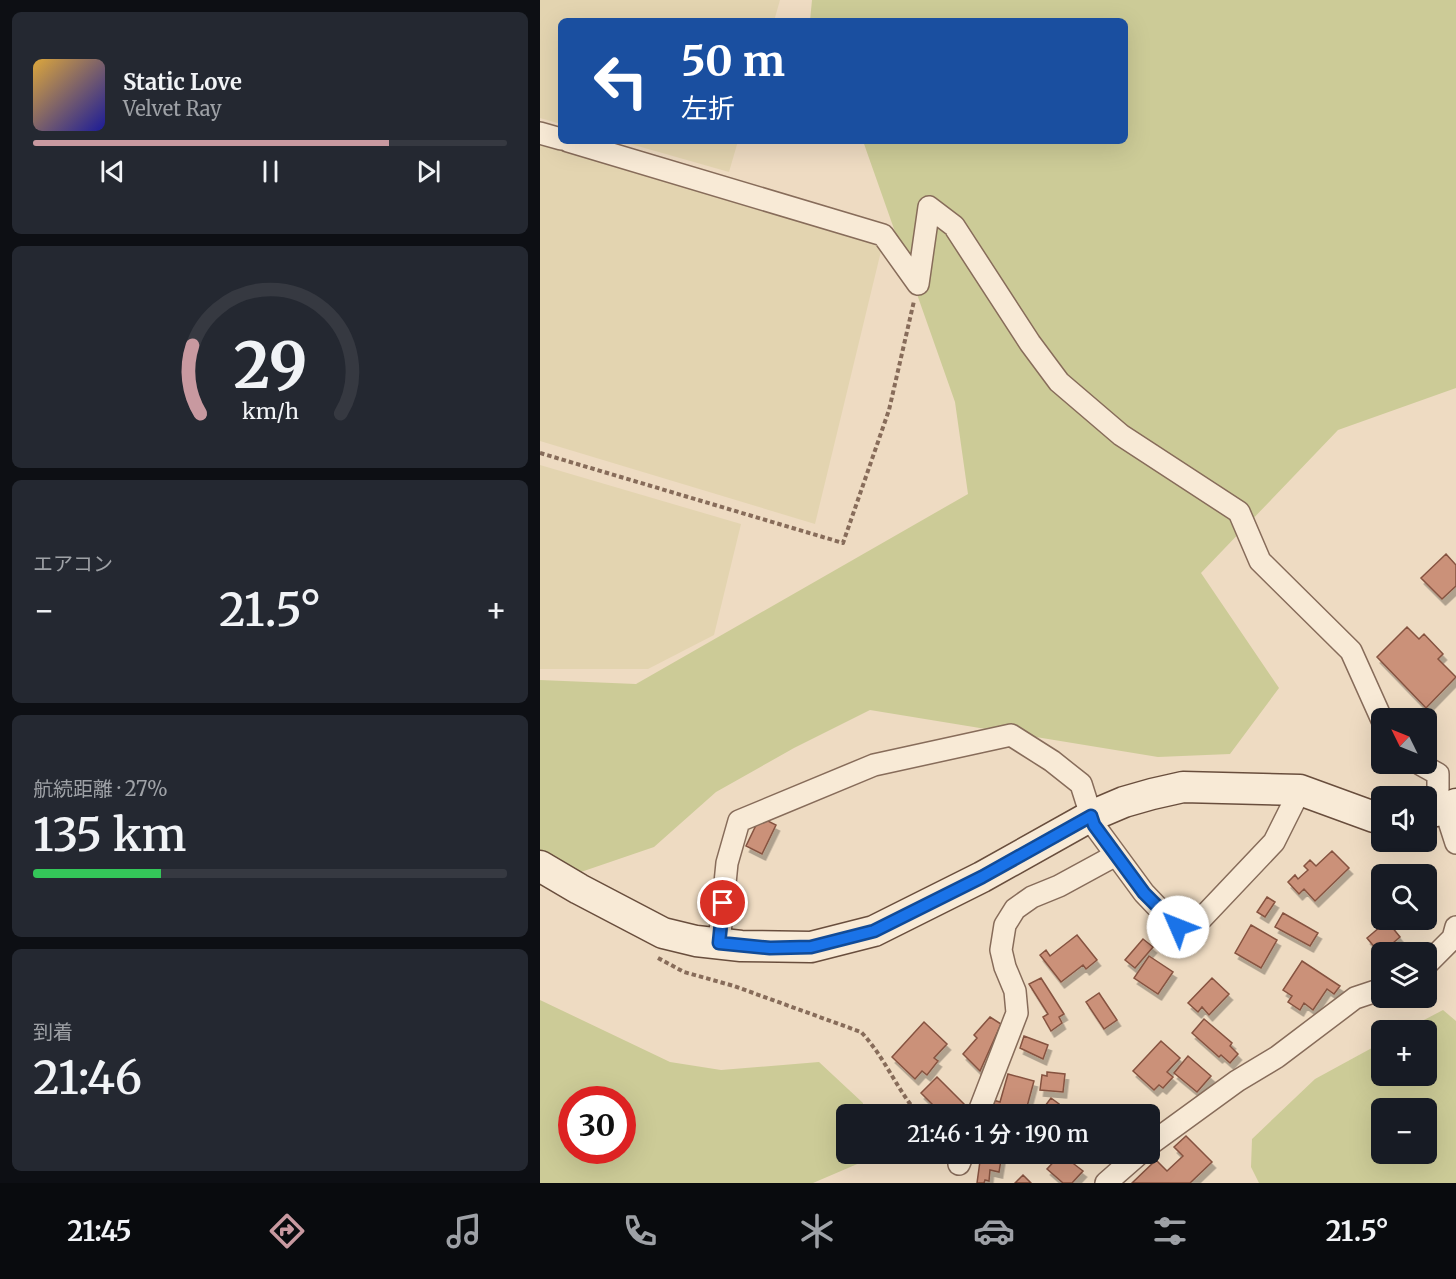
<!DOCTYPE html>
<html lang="ja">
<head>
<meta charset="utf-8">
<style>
	body { margin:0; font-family:Merriweather,"Noto Sans JP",serif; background:#242831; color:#f1f3f6; height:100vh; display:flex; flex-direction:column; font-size:22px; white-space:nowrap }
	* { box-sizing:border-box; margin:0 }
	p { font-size:20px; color:#9ea1a6 }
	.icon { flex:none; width:33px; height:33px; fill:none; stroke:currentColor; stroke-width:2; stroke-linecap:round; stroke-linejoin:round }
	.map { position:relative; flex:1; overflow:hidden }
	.sheet { display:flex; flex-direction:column; gap:12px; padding:12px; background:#0d0f14; width:540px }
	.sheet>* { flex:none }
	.hud { position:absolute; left:18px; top:18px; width:570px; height:126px; border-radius:9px; box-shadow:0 6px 24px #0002; background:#1a4fa0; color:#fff; overflow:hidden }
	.needle { width:39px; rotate:313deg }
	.tools { position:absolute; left:831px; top:708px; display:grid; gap:12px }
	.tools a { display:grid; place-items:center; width:66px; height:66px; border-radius:9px; background:#171b24; box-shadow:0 6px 24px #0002; font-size:30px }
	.speed { position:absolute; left:18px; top:1086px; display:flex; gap:12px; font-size:30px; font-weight:700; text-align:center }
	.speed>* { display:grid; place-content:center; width:78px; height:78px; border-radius:50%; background:#171b24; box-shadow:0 6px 24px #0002; line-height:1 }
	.speed .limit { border:9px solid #d22; background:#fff; color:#111 }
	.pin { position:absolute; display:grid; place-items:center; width:51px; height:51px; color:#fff; margin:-26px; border:3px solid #fff; border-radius:50%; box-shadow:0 2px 6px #0007 }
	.me { position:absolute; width:66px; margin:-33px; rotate:314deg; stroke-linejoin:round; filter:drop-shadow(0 0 4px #0008) }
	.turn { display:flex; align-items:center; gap:21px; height:126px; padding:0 24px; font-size:27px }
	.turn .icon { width:78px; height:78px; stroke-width:2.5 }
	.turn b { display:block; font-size:42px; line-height:51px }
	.big { font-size:45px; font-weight:600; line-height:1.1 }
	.sheet .widget { flex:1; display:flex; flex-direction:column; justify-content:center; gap:9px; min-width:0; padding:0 21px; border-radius:9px; background:#242831 }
	.sheet .dial { align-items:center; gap:0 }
	.dial svg { height:156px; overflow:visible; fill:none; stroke:#363941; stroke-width:7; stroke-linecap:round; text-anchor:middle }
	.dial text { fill:#f1f3f6; stroke:none }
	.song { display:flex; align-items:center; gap:18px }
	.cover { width:72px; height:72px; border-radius:9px; background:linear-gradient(135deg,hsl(40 70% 55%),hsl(240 70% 35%)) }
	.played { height:6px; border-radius:3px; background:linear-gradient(90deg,#c899a0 75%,#363941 75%) }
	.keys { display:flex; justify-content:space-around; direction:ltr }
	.heat { display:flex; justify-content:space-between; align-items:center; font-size:33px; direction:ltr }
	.charge { height:9px; border-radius:4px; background:linear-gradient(90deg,#34c759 27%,#363941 0) }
	.trip { position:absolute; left:296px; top:1104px; width:324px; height:60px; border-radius:9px; background:#171b24; box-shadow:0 6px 24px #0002; font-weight:600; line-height:60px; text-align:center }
	.tab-bar { display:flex; height:96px; justify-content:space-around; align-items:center; background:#090b0e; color:#9ea1a6 }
	.tab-bar .icon { width:42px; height:42px }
	.tab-bar .active { color:#c899a0 }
	.tab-bar b { font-size:27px; color:#f1f3f6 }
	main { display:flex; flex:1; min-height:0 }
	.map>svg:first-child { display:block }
	.farmland { fill:#e3d4b0 }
	.green { fill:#cccb97; fill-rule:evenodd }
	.building { fill:#cb9179; stroke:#865340; stroke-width:1.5; filter:url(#shadow) }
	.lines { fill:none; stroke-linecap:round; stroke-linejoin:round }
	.street-casing { stroke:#876c5a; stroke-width:24 }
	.secondary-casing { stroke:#694e3d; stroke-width:33 }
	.path { stroke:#876c5a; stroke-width:4; stroke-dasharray:4.5 3; stroke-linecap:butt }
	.street { stroke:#f8ead6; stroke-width:21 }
	.secondary { stroke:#f8ead6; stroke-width:30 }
	.route-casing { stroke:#114b97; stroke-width:15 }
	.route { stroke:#1a73e8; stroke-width:10 }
</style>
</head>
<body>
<main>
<section class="sheet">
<div class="widget">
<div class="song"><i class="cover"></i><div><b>Static Love</b><p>Velvet Ray</p></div></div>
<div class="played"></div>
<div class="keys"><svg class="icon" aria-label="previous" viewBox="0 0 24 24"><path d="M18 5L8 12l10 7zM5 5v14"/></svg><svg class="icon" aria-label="pause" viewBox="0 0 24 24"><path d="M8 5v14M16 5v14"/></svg><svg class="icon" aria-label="next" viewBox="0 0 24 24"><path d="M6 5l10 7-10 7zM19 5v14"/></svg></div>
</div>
<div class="widget dial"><svg viewBox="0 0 100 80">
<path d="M14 69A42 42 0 1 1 86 69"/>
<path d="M14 69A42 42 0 0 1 10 34" stroke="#c899a0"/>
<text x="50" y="56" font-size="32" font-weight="700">29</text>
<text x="50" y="72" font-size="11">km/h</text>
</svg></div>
<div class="widget"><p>エアコン</p>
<div class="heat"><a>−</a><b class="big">21.5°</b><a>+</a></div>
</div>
<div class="widget"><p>航続距離 · 27%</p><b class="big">135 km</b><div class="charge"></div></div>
<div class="widget"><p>到着</p><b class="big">21:46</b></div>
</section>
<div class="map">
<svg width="916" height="1183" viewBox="0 0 916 1183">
	<defs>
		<filter id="shadow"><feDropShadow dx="3.5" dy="6" stdDeviation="0" flood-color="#0004"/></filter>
	</defs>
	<rect width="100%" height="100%" fill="#eedbc2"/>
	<!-- farmland -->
	<path class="farmland" d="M0,0h240l-6,21h-213v103l-21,-6z
		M80,141h118l-9,31z
		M0,143l334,97 8,7 -67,277 -275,-83z
		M0,465l201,59 -27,111 -66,34h-108z"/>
	<!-- green -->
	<path class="green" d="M272,0h644v388l-118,42 -137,143 78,115 -49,66 -72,3 -288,-47 -76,38 -78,44 -62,55 -114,39v-206l96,4 332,-190 -13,-92 -92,-261h262v-120h-315z
		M0,1000l130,62 51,8 98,-8 44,41v11h-17v40h16v8l-49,21h-273zM32,1100h50v50h-50z
		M903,1010l13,11v162h-197l-8,-16 1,-28 63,-60 66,-36 1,33h44v-46h-21zM842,1108h44v46h-44z"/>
	<!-- building -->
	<path class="building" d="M906,554l10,11v21l-14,13 -21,-21z
		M867,627l12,12 5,-5 19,20 -5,5 18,18 -30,31 -49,-51z
		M220,817l16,8 -14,29 -16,-8z
		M792,851l17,17 -34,33 -11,-12 -5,5 -11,-12 7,-7 3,4 10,-9 -4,-4 6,-6 6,6z
		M727,897l8,5 -10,15 -8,-5z
		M743,913l35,20 -8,13 -35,-19z
		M847,921l13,16 -20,17 -13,-16z
		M711,925l26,15 -16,28 -26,-15z
		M537,935l20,25 -11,9 -3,-4 -22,17 -21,-27 6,-5 4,6z
		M603,939l10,8 -18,21 -10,-8z
		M609,956l24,16 -15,22 -24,-16z
		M762,961l38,25 -6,8 -7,-5 -14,21 -9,-7 -4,7 -12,-8 4,-6 -9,-6z
		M501,978l23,36 -5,3 3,6 -11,8 -8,-14 5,-3 -19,-30z
		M672,978l17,16 -20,21 -7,-8 -4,5 -10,-9z
		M559,993l18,27 -13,9 -18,-27z
		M450,1017l11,7 -21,47 -17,-17 14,-16 -3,-3z
		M664,1019l28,24 -2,3 8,8 -8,9 -9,-8 -2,2 -27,-24z
		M384,1022l23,22 -13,14 4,3 -11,14 -5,-4 -7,8 -23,-22z
		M484,1036l24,9 -5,14 -23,-11z
		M621,1041l19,17 -13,14 6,5 -10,11 -4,-3 -5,5 -21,-19z
		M648,1056l23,20 -14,16 -23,-19z
		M507,1072l18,2 -2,18 -23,-2 2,-15 5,1z
		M468,1074l26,7 -9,33h-36l4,-14 7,2z
		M397,1077l27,27 -10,10h-12l-21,-21z
		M511,1098l8,6 -7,10h-13z
		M646,1136l26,26 -22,21h-58l24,-23 11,11 16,-15 -9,-9z
		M441,1154h21l-3,18 -9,-2 -1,11 -4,-1 -1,3h-7z
		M521,1154l22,17 -11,12h-9l-16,-14z
		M483,1175l8,8h-16z"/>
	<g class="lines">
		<!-- street casing -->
		<g class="street-casing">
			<path id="street" d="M0,133l21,6
				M28,141l315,94 35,49
				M378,284l11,-77 25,19 76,117 29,39 62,53 118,77 21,49 91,90 31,69
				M880,764l18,10v25l7,10 11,34
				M179,943l8,-80 12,-42 135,-56 137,-30 41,26 29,23 13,41 50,68 41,43 89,-94 26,-52
				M886,965l27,-27 3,-11
				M438,1114l39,-101 -2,-22 -10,-24 -4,-17 4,-25 10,-16 17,-12 27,-11 57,-31
				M609,1145l88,-64 40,-24 78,-59 27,-9
				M419,1164l4,-10
				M566,1183l33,-29"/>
		</g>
		<!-- secondary casing -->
		<g class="secondary-casing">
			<path id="secondary" d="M886,813l19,-4 11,-5
				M0,866l39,23 84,44 33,8 45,5 70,1 63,-16 108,-54 109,-61 33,-14 28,-8 31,-7 117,3 74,27 8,-1"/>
		</g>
		<!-- path -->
		<path class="path" d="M0,453l303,90 46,-133 25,-109
			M118,958l26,14 50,14 127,46c23,24 35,56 57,82"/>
		<!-- street -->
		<use href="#street" class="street"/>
		<!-- secondary -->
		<use href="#secondary" class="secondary"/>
	</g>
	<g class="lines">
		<!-- route casing -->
		<g class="route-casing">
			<path id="route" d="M183,903l-4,40 51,5 41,-1 63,-16 108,-54 109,-61 3,9 50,68 34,34"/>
		</g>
		<!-- route -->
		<use href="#route" class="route"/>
	</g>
</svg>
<div class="tools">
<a><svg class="needle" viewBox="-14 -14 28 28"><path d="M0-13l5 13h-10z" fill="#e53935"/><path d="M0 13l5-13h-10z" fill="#9ea1a6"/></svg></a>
<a><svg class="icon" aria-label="sound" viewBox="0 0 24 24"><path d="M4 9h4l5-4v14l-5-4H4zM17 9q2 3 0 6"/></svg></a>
<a><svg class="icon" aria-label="search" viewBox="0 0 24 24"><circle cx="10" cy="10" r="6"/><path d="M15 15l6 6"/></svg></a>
<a><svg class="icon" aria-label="layers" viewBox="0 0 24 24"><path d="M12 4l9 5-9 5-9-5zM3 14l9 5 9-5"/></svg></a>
<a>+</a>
<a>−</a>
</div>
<div class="speed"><div class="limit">30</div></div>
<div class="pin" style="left:183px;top:903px;background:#d93025"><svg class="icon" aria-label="arrive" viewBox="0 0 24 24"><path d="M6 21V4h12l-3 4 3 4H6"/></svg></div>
<svg class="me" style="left:638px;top:927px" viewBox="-20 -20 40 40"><circle r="19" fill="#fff"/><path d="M0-13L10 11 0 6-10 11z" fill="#1a73e8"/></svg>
<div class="trip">21:46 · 1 分 · 190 m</div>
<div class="hud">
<div class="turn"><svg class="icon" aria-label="left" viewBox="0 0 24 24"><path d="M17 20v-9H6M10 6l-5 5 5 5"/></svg><div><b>50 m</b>左折</div></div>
</div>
</div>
</main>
<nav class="tab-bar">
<b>21:45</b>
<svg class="icon active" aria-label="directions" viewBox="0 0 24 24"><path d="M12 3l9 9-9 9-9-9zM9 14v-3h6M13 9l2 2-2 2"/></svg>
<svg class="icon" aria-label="music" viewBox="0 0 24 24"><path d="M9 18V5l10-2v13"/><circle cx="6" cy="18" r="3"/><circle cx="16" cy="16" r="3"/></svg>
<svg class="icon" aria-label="phone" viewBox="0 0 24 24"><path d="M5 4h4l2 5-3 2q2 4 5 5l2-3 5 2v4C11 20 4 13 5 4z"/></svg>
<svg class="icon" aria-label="climate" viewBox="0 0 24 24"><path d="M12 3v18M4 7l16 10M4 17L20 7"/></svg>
<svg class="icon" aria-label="car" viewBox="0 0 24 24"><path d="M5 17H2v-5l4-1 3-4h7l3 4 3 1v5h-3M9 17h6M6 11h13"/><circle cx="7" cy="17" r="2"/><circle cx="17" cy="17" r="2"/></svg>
<svg class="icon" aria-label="filters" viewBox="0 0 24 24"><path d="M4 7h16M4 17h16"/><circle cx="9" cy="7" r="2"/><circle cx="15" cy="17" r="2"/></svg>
<b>21.5°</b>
</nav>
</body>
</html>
